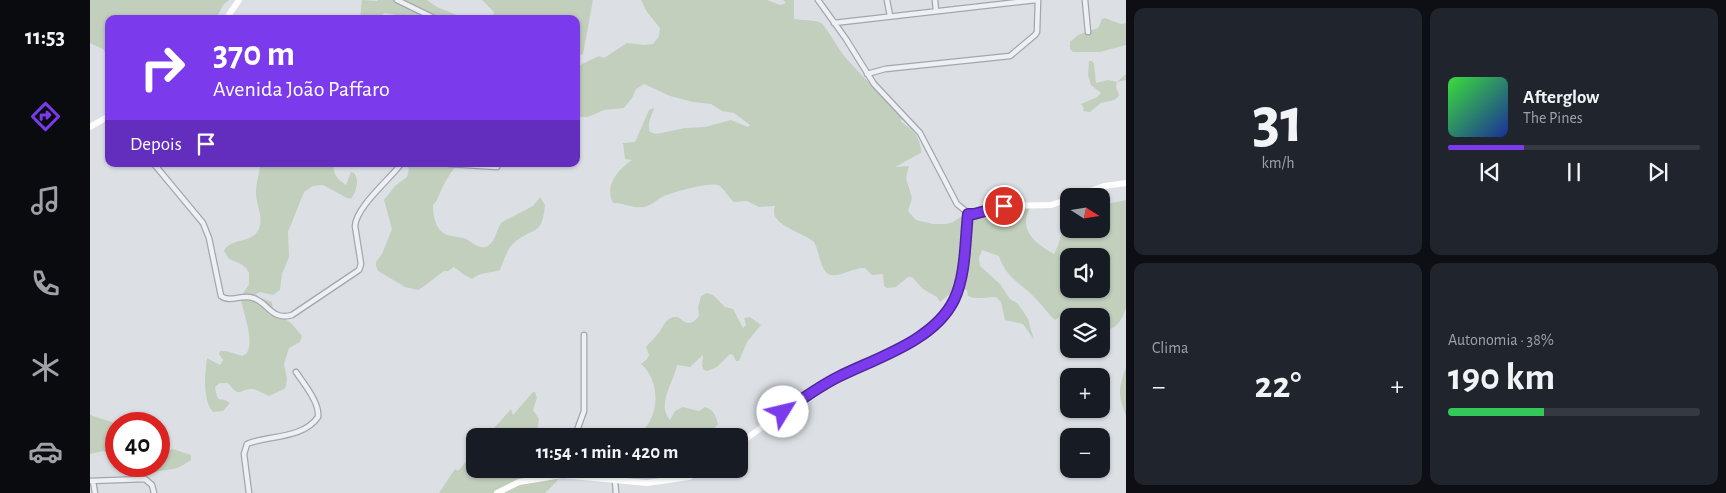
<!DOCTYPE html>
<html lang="pt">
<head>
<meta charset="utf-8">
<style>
	body { margin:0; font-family:"Alegreya Sans",sans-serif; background:#20242c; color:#f1f3f6; height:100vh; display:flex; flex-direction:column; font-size:19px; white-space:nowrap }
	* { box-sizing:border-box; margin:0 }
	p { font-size:16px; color:#9ea1a6 }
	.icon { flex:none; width:28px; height:28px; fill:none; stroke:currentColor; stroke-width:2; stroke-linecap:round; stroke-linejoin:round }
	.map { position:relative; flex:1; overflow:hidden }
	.details { display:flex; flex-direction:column; gap:8px; padding:8px; background:#0d0f14; width:600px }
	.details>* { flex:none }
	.banner { position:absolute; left:15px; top:15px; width:475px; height:152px; border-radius:10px; box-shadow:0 1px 4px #0004; background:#7c3aed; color:#fff; overflow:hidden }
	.needle { width:32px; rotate:102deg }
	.fabs { position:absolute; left:970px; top:188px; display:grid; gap:10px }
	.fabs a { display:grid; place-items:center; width:50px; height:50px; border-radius:10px; background:#171b24; box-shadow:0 1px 4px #0004; font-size:25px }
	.speed { position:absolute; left:15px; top:412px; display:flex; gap:10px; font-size:25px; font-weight:700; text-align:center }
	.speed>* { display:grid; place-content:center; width:65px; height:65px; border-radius:50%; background:#171b24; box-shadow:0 1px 4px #0004; line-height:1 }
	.speed .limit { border:8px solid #d22; background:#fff; color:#111 }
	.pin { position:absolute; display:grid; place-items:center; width:42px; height:42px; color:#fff; margin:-21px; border:2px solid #fff; border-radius:50%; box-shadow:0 1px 5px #0007 }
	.me { position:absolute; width:55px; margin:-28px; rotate:54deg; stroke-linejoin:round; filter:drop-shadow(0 0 4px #0008) }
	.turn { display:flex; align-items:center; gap:18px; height:105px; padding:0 25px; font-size:22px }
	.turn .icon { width:65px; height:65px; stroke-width:2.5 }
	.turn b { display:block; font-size:35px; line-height:42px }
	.then { display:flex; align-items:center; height:48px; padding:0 25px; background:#0003; gap:10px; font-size:19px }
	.big { font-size:38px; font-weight:700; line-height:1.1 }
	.details .tile { flex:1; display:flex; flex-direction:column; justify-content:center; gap:8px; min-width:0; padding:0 18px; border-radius:10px; background:#20242c }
	.details .dial { align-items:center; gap:0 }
	.dial b { font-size:65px; line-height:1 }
	.song { display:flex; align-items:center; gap:15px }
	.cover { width:60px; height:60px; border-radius:8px; background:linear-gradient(135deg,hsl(120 70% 55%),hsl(230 70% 35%)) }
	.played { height:5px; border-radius:2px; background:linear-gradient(90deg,#7c3aed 30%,#363941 30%) }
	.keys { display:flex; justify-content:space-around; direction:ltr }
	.heat { display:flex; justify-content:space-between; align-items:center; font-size:28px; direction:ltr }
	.charge { height:8px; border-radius:4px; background:linear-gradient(90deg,#34c759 38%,#363941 0) }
	.details .tiles { flex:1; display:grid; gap:8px; grid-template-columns:repeat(2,1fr) }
	.trip { position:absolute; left:376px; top:428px; width:282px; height:50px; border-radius:10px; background:#171b24; box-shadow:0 1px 4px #0004; font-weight:700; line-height:50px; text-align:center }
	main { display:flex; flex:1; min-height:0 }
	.tabs { display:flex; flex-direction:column; width:90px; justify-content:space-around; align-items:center; background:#090b0e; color:#9ea1a6 }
	.tabs .icon { width:35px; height:35px }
	.tabs .selected { color:#7c3aed }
	.tabs b { font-size:22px; color:#f1f3f6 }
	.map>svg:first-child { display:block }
	.green { fill:#c2cfbd; fill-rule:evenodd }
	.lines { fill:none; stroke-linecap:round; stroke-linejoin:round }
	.street-casing { stroke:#a2a7af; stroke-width:7 }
	.street { stroke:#eef0f4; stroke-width:4.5 }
	.secondary { stroke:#fff; stroke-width:6 }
	.route-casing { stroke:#51269a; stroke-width:12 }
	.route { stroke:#7c3aed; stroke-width:9 }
</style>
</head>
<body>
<main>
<nav class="tabs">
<b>11:53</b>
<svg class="icon selected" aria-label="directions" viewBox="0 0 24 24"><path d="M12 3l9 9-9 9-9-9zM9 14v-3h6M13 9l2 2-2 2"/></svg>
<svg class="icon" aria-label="music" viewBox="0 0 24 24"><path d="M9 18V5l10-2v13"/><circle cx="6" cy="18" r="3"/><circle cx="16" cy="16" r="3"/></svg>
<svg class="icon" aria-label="phone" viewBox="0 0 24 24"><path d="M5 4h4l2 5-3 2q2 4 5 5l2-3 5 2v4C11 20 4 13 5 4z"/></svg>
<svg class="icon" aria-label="climate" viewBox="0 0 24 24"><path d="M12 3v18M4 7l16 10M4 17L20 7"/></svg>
<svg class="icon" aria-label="car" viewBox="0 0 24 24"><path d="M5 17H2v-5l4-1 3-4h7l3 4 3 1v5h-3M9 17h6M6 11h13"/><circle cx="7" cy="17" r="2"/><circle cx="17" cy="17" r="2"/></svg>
</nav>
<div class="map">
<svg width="1036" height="493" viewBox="0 0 1036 493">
	<rect width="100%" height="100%" fill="#dce0e5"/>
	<!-- green -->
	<path class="green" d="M0,0h139l-6,5 -7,14h-107v40l-6,-10 -13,-6z
		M272,0l15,1 1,-1h49l10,7 29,12h-36l-3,-5 -4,5h-7l-8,-4h-12l-11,-2 -11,6h-14z
		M392,0h111l-10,54 -7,3v-38h-89l6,-3 1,-4z
		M551,0h126l13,5 6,-2 -3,-3h11v19c6,1 23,1 27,4 7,6 17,26 25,35 18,21 39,39 56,60l-1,4c12,7 20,16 20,31l-26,14 14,-1 -3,12 6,20 -4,13 8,9 17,4h13l7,-2 18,-12 26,-5 34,1c-14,24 4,37 23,48 7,-11 6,-25 15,-35v10h32v-21l10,-5 15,-3v107c-3,12 -10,25 -25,22v-13h-18l-7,-7 -2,3 -3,-3 -16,11c-7,-6 -12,-14 -18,-20 -15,-17 -31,-21 -38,-44l-17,-6 -3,8 1,8 20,18 10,15 7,4 6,8 5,8 6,21 -11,-16 -18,-4 -4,-18 -5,-5c-10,0 -19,3 -28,-1l-1,-6 -10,-2 -17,14 -3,-5 -14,-8 -11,-12h-4l-12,10 -9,1 -3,-2 -1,-12 -11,1 -7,-7c-17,-1 -35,19 -43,-3 -3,-7 -4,-16 -8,-23 -11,-10 -47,-17 -39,-36l-16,1 -12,-6 -13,1c-6,-5 -11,-15 -16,-17 -9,-3 -44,7 -54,11 -7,3 -12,10 -20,11 -11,2 -21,-5 -31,-4 -9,-17 5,-34 19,-43l-7,-1 -2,-16 12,-1 14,-32 4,-2 1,1c-3,8 -7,14 -4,23l6,2 29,-6 20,-1 26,-7 17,7 2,-2 -16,-12 -12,-2 -11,-7 -18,-2 -23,-6 -26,-12 -8,5 -4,9 -8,10 -20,2 -16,7h-9l1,-6h-4v-44l23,-11 5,2 23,-15 17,2 9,-1 6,-8 1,-8 -13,-16zM979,256h32v33h-32z
		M1015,18l16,6 5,-1v22l-26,7h-27l-3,-3v-7l8,-7 20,-7 4,-9z
		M999,61h3l2,3 2,19 12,-3 9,2 9,-8v6l-9,2 -1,5 3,8 -1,2 -4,3 -13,3 -11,9 -7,-1 1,-3 -3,-4 16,-7 4,-4 -10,-8 -3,-10z
		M170,164h73c1,11 3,14 13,21l5,-13 3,1c6,7 2,19 -3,26l-6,-2 -22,-12 -10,1 -9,6 -16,40 1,25 -7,17 -2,16 -7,5 -13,-3 -4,2 2,3 14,5 1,9 18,12 11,13 -2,6 -11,6 -5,16 3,15 -1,7 -2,3 -15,7c-5,-2 -11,-6 -16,-7 -14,-1 -12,11 -25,-6h-8l-5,4c3,19 5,8 15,16l-7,8 -10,1c-11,-13 -8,-38 -6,-54l13,7 3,-5 -4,-6 1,-3h6l16,5 5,-3c7,-14 -3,-37 -6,-53l1,-5 7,-11v-11l-3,-5 -5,-4 -12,-5 -5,-8c5,-12 25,-8 33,-19 9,-12 -2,-28 -1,-41 0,-9 4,-18 4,-27z
		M316,164h52c-7,7 -15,21 -19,31 -2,5 -2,6 -6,10 0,13 3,28 18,31 5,1 11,1 15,3 7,4 14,11 22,7 8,-5 8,-17 14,-24l31,-16 7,-9 5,8c-3,32 -11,21 -30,37 -8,6 -11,18 -15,28 -9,3 -20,2 -28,9l-9,-5 -9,-7 -6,4h-4l-21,16 -5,3 -13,-3 -27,-16 -2,-5v-4l6,-8 10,-25 -8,-29 11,-14 12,-9 2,-8z
		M617,293l6,2 12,12 8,2 10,19 3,-3 -2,-7 6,-1 11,8 -14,17 -8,19h-3l-3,-6 -3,-1 -13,13 -10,4 -3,-1 -2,-4 1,-11 -13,12 -13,-2c-3,17 -21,39 -7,55l5,-9 8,-4 16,4 6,-4c9,3 11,9 13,17 -4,6 -10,6 -14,12h-25l-9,-7 -25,-1c15,-17 14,-49 -4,-64l6,-5 2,-4 -3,-8c4,-5 10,-10 14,-16 5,-8 7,-15 18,-14 9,8 14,8 21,-1l-1,-9 3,-11z
		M1036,367v49c-8,-23 -8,-26 0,-49z
		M443,392h2l2,6 -4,12 6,9 -3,17h-49l24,-27 2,6z
		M0,415l28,9h-2v38l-1,-3h-5l-2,-6 -4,-2 -14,3z
		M69,442l8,10 6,-3 18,6v5c-5,3 -9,6 -14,8 -12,3 -50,8 -59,-2h41z
		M385,451v18l81,1 3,2 -2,9 -12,12h-106l16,-24 3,2z"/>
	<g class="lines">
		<!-- street casing -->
		<g class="street-casing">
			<path id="street" d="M307,0l39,19
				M728,0l28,39 28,45 46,49 37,71 11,9
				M797,0l3,16
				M845,0l1,11
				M995,0l3,32
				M744,23l202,-23
				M777,74l18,-5 125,-13 25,-21 2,-3 1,-32
				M64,164l49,59 6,15 12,58c9,7 21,-2 32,2 15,4 18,23 39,17l67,-45 2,-6 -6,-38c1,-19 35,-47 46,-62
				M360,164l47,3
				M485,436l9,-25v-76
				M0,481l55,-2 7,6 2,8
				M3,481l2,12
				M525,481l1,12
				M159,493l-5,-39 3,-10c22,-9 56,-5 71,-27 2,-14 -14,-33 -22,-45"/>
		</g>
		<!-- street -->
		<use href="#street" class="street"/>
		<!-- secondary -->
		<path class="secondary" d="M136,19l13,-19
			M0,127l19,-11
			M986,196l28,-10 22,-3
			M650,443c26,-18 51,-39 78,-55 44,-27 107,-38 134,-85 14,-23 13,-63 16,-90l14,-1 22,-6 47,-1 18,-6
			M407,493l22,-11 43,-7 85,8 42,-6 16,-8"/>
	</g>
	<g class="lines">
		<!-- route casing -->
		<g class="route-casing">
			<path id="route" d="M693,412c18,-12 35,-25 55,-35 38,-19 96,-36 116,-77 12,-25 11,-59 14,-86h6l30,-8"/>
		</g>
		<!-- route -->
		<use href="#route" class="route"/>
	</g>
</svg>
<div class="fabs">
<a><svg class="needle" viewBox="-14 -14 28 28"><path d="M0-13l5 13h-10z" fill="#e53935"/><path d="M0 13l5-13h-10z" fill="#9ea1a6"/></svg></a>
<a><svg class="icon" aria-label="sound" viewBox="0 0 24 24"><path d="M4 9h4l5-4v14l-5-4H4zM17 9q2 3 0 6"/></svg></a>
<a><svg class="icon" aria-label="layers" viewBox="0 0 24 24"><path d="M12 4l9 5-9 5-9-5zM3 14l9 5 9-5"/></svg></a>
<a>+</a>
<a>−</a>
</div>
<div class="speed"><div class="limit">40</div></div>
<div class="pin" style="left:914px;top:206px;background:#d93025"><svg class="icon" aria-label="arrive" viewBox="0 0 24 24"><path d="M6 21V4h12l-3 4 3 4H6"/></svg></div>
<svg class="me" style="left:693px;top:412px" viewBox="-20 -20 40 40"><circle r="19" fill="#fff"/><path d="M0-13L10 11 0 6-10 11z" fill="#7c3aed"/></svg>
<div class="trip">11:54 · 1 min · 420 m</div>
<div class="banner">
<div class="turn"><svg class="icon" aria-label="right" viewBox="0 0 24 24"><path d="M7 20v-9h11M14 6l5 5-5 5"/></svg><div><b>370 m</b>Avenida João Paffaro</div></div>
<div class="then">Depois<svg class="icon" aria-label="arrive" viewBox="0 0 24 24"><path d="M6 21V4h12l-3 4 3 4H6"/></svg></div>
</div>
</div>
<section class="details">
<div class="tiles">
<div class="tile dial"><b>31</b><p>km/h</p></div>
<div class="tile">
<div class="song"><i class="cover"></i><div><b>Afterglow</b><p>The Pines</p></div></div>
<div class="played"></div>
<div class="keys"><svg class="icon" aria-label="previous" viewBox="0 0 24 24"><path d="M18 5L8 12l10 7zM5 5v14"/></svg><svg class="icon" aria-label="pause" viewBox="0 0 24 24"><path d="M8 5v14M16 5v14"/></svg><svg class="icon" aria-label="next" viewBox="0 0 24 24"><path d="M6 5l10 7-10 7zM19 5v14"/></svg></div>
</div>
<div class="tile"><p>Clima</p>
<div class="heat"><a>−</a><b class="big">22°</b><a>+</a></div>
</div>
<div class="tile"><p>Autonomia · 38%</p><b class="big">190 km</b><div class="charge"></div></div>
</div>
</section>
</main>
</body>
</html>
